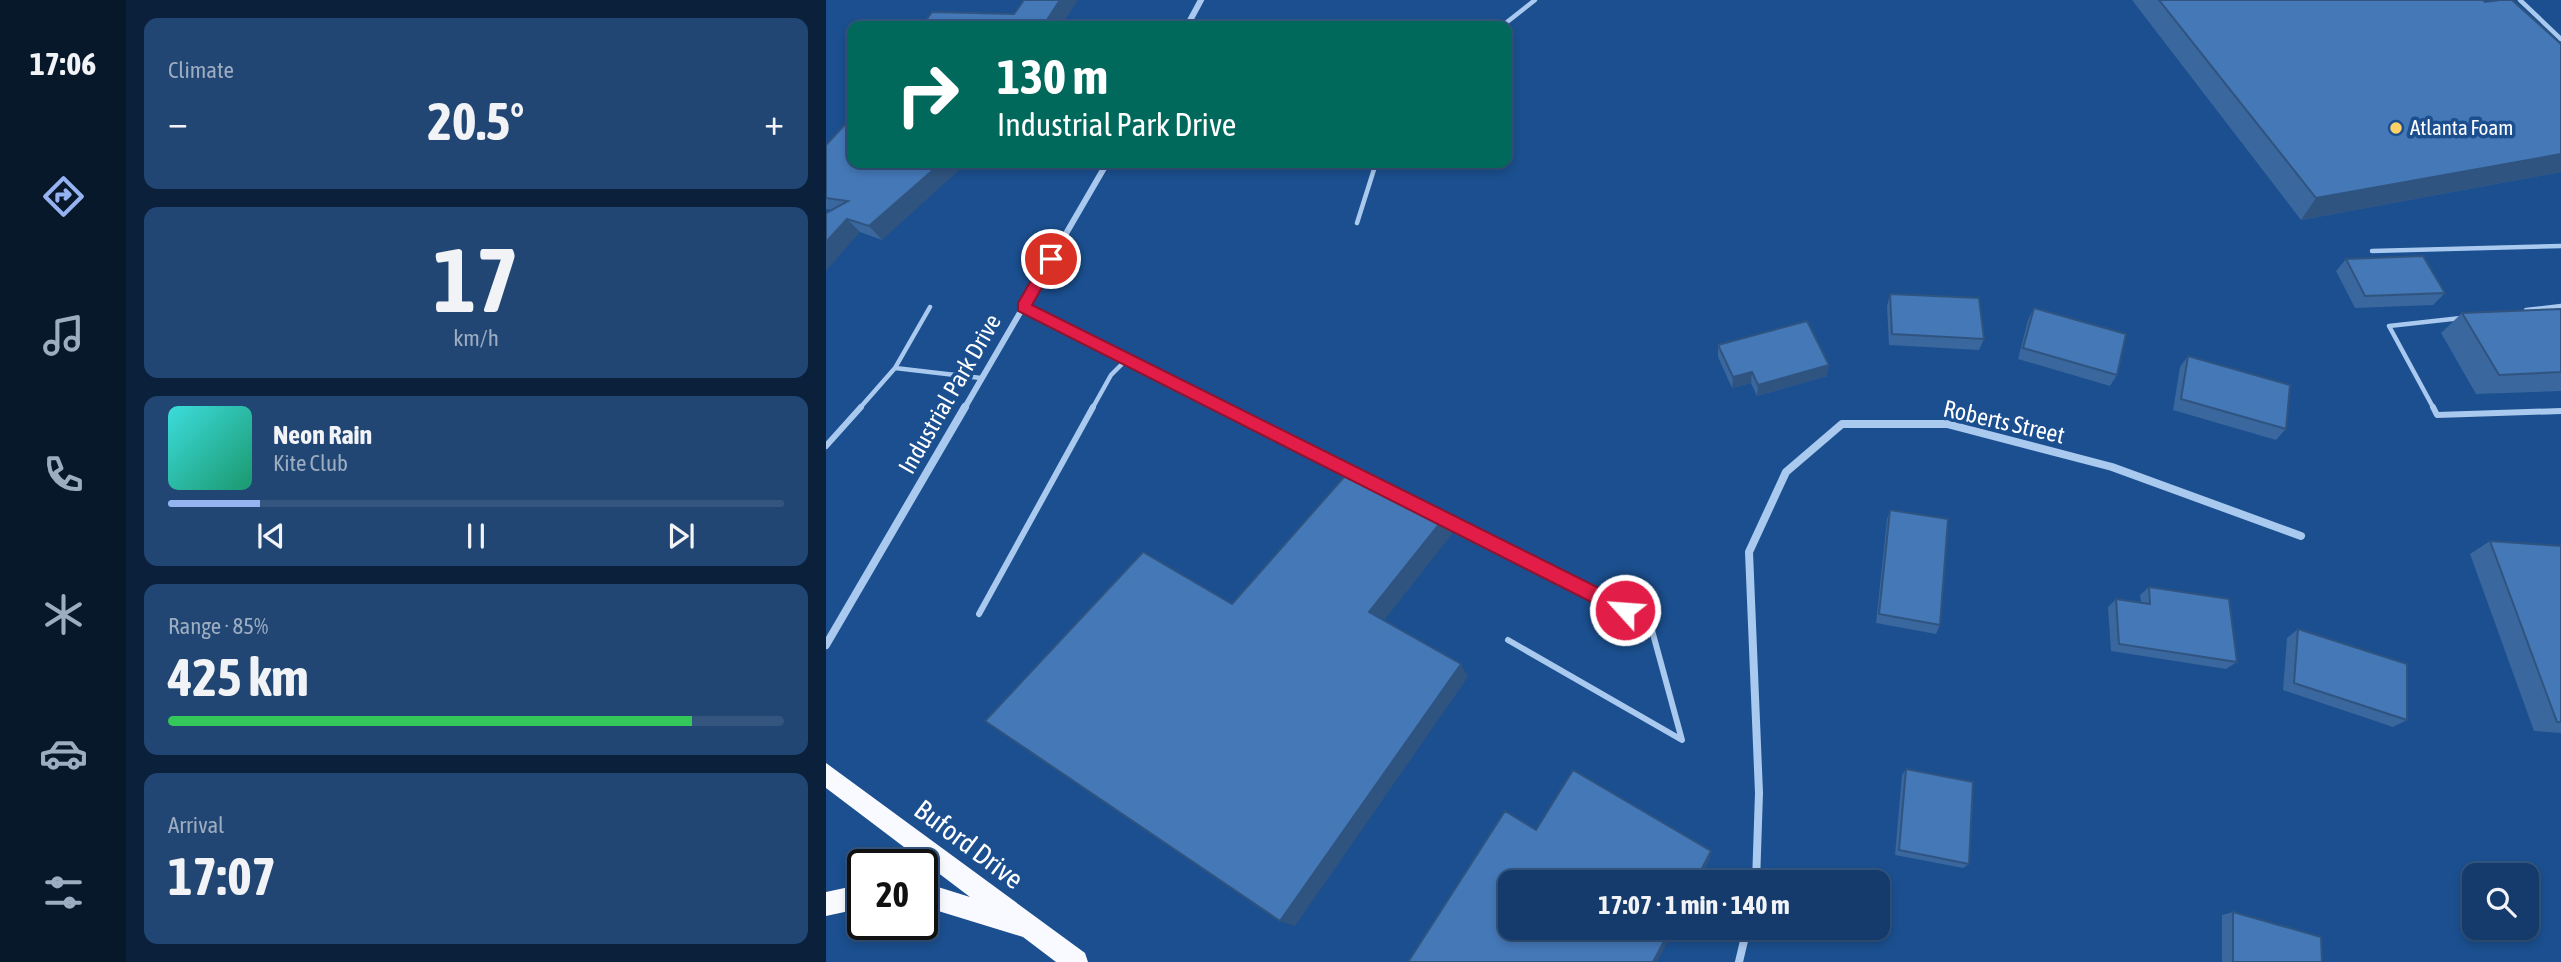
<!DOCTYPE html>
<html lang="en">
<head>
<meta charset="utf-8">
<style>
	body { margin:0; font-family:"Asap Condensed",sans-serif; background:#214673; color:#f1f3f6; height:100vh; display:flex; flex-direction:column; font-size:26px; white-space:nowrap }
	* { box-sizing:border-box; margin:0 }
	p { font-size:23px; color:#9dadc1 }
	.icon { flex:none; width:38px; height:38px; fill:none; stroke:currentColor; stroke-width:2; stroke-linecap:round; stroke-linejoin:round }
	.map { position:relative; flex:1; overflow:hidden }
	.details { display:flex; flex-direction:column; gap:18px; padding:18px; background:#0b203b; width:700px }
	.details>* { flex:none }
	.guide { position:absolute; left:21px; top:21px; width:665px; height:147px; border-radius:14px; box-shadow:0 4px 10px #0003,0 0 0 2px #33557e; background:#00695c; color:#fff; overflow:hidden }
	.controls { position:absolute; left:1636px; top:863px; display:grid; gap:14px }
	.controls a { display:grid; place-items:center; width:77px; height:77px; border-radius:14px; background:#143b6b; box-shadow:0 4px 10px #0003,0 0 0 2px #33557e; font-size:35px }
	.speed { position:absolute; left:21px; top:849px; display:flex; gap:14px; font-size:35px; font-weight:700; text-align:center }
	.speed>* { display:grid; place-content:center; width:91px; height:91px; border-radius:50%; background:#143b6b; box-shadow:0 4px 10px #0003,0 0 0 2px #33557e; line-height:1 }
	.speed .limit { border:4px solid #111; border-radius:10px; background:#fff; color:#111 }
	.pin { position:absolute; display:grid; place-items:center; width:60px; height:60px; color:#fff; margin:-30px; border:4px solid #fff; border-radius:50%; box-shadow:0 2px 7px #0007 }
	.me { position:absolute; width:77px; margin:-38px; rotate:296deg; stroke-linejoin:round; filter:drop-shadow(0 0 5px #0008) }
	.turn { display:flex; align-items:center; gap:24px; height:147px; padding:0 35px; font-size:32px }
	.turn .icon { width:91px; height:91px; stroke-width:2.5 }
	.turn b { display:block; font-size:49px; line-height:60px }
	.big { font-size:52px; font-weight:700; line-height:1.1 }
	.details .widget { flex:1; display:flex; flex-direction:column; justify-content:center; gap:10px; min-width:0; padding:0 24px; border-radius:14px; background:#214673 }
	.details .dial { align-items:center; gap:0 }
	.dial b { font-size:91px; line-height:1 }
	.song { display:flex; align-items:center; gap:21px }
	.cover { width:84px; height:84px; border-radius:10px; background:linear-gradient(135deg,hsl(180 70% 55%),hsl(160 70% 35%)) }
	.played { height:7px; border-radius:4px; background:linear-gradient(90deg,#95b2f1 15%,#33557e 15%) }
	.keys { display:flex; justify-content:space-around; direction:ltr }
	.heat { display:flex; justify-content:space-between; align-items:center; font-size:38px; direction:ltr }
	.charge { height:10px; border-radius:5px; background:linear-gradient(90deg,#34c759 85%,#33557e 0) }
	.trip { position:absolute; left:672px; top:870px; width:392px; height:70px; border-radius:14px; background:#143b6b; box-shadow:0 4px 10px #0003,0 0 0 2px #33557e; font-weight:700; line-height:70px; text-align:center }
	main { display:flex; flex:1; min-height:0 }
	.tabs { display:flex; flex-direction:column; width:126px; justify-content:space-around; align-items:center; background:#08182b; color:#9dadc1 }
	.tabs .icon { width:49px; height:49px }
	.tabs .selected { color:#95b2f1 }
	.tabs b { font-size:32px; color:#f1f3f6 }
	.map>svg:first-child { display:block }
	.lines { fill:none; stroke-linecap:round; stroke-linejoin:round }
	.service-far1 { stroke:#a9c9ee; stroke-width:4.5 }
	.service { stroke:#a9c9ee; stroke-width:6 }
	.minor-far1 { stroke:#a9c9ee; stroke-width:6 }
	.minor { stroke:#a9c9ee; stroke-width:8 }
	.trunk { fill:#f8faff; fill-rule:evenodd }
	.wall { fill:#3a679d }
	.shaded-wall { fill:#305480 }
	.building { fill:#4478b7; stroke:#305480; stroke-width:2 }
	.route { fill:#e11d48; stroke:#92132f; stroke-width:2 }
	.poi-dot { fill:#ffd166; stroke:#1b4f8f; stroke-width:2.5 }
	.labels { text-anchor:middle; stroke-width:7; stroke-linejoin:round; paint-order:stroke }
	.far-poi-label { font-size:21px; fill:#fff; stroke:#1b4f8f; text-anchor:start }
	.street-label { font-size:24px; fill:#fff; stroke:#1b4f8f }
	.near-street-label { font-size:28px; fill:#fff; stroke:#1b4f8f }
</style>
</head>
<body>
<main>
<nav class="tabs">
<b>17:06</b>
<svg class="icon selected" aria-label="directions" viewBox="0 0 24 24"><path d="M12 3l9 9-9 9-9-9zM9 14v-3h6M13 9l2 2-2 2"/></svg>
<svg class="icon" aria-label="music" viewBox="0 0 24 24"><path d="M9 18V5l10-2v13"/><circle cx="6" cy="18" r="3"/><circle cx="16" cy="16" r="3"/></svg>
<svg class="icon" aria-label="phone" viewBox="0 0 24 24"><path d="M5 4h4l2 5-3 2q2 4 5 5l2-3 5 2v4C11 20 4 13 5 4z"/></svg>
<svg class="icon" aria-label="climate" viewBox="0 0 24 24"><path d="M12 3v18M4 7l16 10M4 17L20 7"/></svg>
<svg class="icon" aria-label="car" viewBox="0 0 24 24"><path d="M5 17H2v-5l4-1 3-4h7l3 4 3 1v5h-3M9 17h6M6 11h13"/><circle cx="7" cy="17" r="2"/><circle cx="17" cy="17" r="2"/></svg>
<svg class="icon" aria-label="filters" viewBox="0 0 24 24"><path d="M4 7h16M4 17h16"/><circle cx="9" cy="7" r="2"/><circle cx="15" cy="17" r="2"/></svg>
</nav>
<section class="details">
<div class="widget"><p>Climate</p>
<div class="heat"><a>−</a><b class="big">20.5°</b><a>+</a></div>
</div>
<div class="widget dial"><b>17</b><p>km/h</p></div>
<div class="widget">
<div class="song"><i class="cover"></i><div><b>Neon Rain</b><p>Kite Club</p></div></div>
<div class="played"></div>
<div class="keys"><svg class="icon" aria-label="previous" viewBox="0 0 24 24"><path d="M18 5L8 12l10 7zM5 5v14"/></svg><svg class="icon" aria-label="pause" viewBox="0 0 24 24"><path d="M8 5v14M16 5v14"/></svg><svg class="icon" aria-label="next" viewBox="0 0 24 24"><path d="M6 5l10 7-10 7zM19 5v14"/></svg></div>
</div>
<div class="widget"><p>Range · 85%</p><b class="big">425 km</b><div class="charge"></div></div>
<div class="widget"><p>Arrival</p><b class="big">17:07</b></div>
</section>
<div class="map">
<svg width="1735" height="962" viewBox="0 0 1735 962">
	<rect width="100%" height="100%" fill="#1b4f8f"/>
	<g class="lines">
		<!-- service-far1 -->
		<path class="service-far1" d="M1694,0l41,39
			M676,26l33,-26
			M531,223l19,-60
			M1546,251l189,-5
			M197,307l200,102
			M1700,310l35,-4
			M69,368l86,10
			M33,409l36,-41 35,-61
			M266,409l19,-34 15,-15
			M1608,409l-45,-83 72,-8"/>
		<!-- service -->
		<path class="service" d="M394,407l134,68
			M1607,407l4,8 124,-4
			M0,446l35,-39
			M615,518l209,105 32,117 -174,-100
			M153,614l114,-207"/>
		<!-- minor-far1 -->
		<path class="minor-far1" d="M361,26l14,-26
			M138,409l143,-246"/>
		<!-- minor -->
		<path class="minor" d="M0,645l139,-238
			M930,882l3,-89 -10,-241 37,-80 56,-48h105l165,43 189,69
			M913,962l8,-34"/>
		<!-- trunk -->
		<path class="trunk" d="M0,763l259,190 3,9h-32l-33,-25 -101,-31v-24l48,15 -144,-109z
			M37,884v24l-37,8v-24z"/>
	</g>
	<!-- wall -->
	<path class="wall" d="M1306,0h351l78,44v128l-260,48z
		M0,145l56,95 -22,-8 -28,-22 -6,-1z
		M1520,259l99,34 -12,12 -78,3 -19,-37z
		M1064,294l94,45 -5,11 -90,-5 -2,-39z
		M1208,308l83,67 -7,11 -92,-27 10,-39z
		M1735,309v82l-85,3 -35,-61 21,-20z
		M892,345l109,31 -70,20 -6,-13 -19,5 -14,-31z
		M1362,356l98,73 -10,11 -103,-30 7,-43z
		M1064,510l50,115 -4,9 -60,-11 11,-104z
		M1664,541l71,5v187l-27,-2 -64,-177z
		M1323,587l88,75 -11,7 -115,-18 -3,-44 8,-8 25,3 -1,-7z
		M1472,629l109,91 -14,7 -110,-37 4,-52z
		M1080,769l63,95 -6,4 -68,-13 7,-80z
		M1407,912l89,50h-100v-47z"/>
	<!-- shaded-wall -->
	<path class="shaded-wall" d="M234,0h18l-17,26h-18z
		M1735,154v18l-260,48 15,-22z
		M115,163h26l-85,77 -13,-14z
		M21,219l13,13 -34,39v-29z
		M1003,365l-2,11 -70,20 1,-11z
		M926,372l-1,11 -19,5 1,-11z
		M618,518l8,16 -73,93 -10,-15z
		M635,664l7,13 -173,249 -15,-5z
		M885,851l-1,8 -12,23h-3z
		M845,928h4l-18,34h-4z"/>
	<!-- building -->
	<path class="building" d="M198,0h36l-17,26h-121l10,-14 82,2z
		M1333,0h324l2,2 15,-2h12l49,44v110l-245,44z
		M26,117v46h89l-72,63 -22,-7 -21,23v-29l22,-12 -22,-3v-53z
		M1597,256l22,37 -80,3 -19,-37z
		M1064,294l89,4 5,41 -92,-5z
		M1208,308l92,26 -9,41 -94,-27z
		M1735,309v63l-62,3 -37,-62z
		M981,321l22,44 -71,20 -6,-13 -19,5 -15,-32z
		M1362,356l102,29 -4,44 -105,-30z
		M526,468l92,50 -75,94 92,52 -181,257 -295,-200 158,-169 89,52z
		M1064,510l58,9 -8,106 -61,-11z
		M1664,541l71,5v176h-4z
		M1323,587l80,12 8,63 -118,-18 -3,-45 34,5z
		M1472,629l109,35v56l-113,-37z
		M1080,769l67,13 -4,82 -70,-14z
		M747,770l138,81 -16,31h-185v46h161l-18,34h-245l97,-151 31,19z
		M1407,912l88,25 1,25h-89z"/>
	<!-- route -->
	<path class="route" d="M225,254l7,5 -26,46 599,299 3,6 -3,6 -6,2 -6,-2 -601,-305v-8l28,-48z"/>
	<!-- markers -->
	<circle class="poi-dot" cx="1570" cy="128" r="7"/>
	<g class="labels">
		<!-- far-poi labels -->
		<g class="far-poi-label">
			<text x="1584" y="135">Atlanta Foam</text>
		</g>
		<!-- street labels -->
		<g class="street-label">
			<text transform="translate(124 394) rotate(-60)" y="8">Industrial Park Drive</text>
			<text transform="translate(1178 422) rotate(13)" y="8">Roberts Street</text>
		</g>
		<!-- near-street labels -->
		<g class="near-street-label">
			<text transform="translate(143 844) rotate(37)" y="10">Buford Drive</text>
		</g>
	</g>
</svg>
<div class="controls">
<a><svg class="icon" aria-label="search" viewBox="0 0 24 24"><circle cx="10" cy="10" r="6"/><path d="M15 15l6 6"/></svg></a>
</div>
<div class="speed"><div class="limit">20</div></div>
<div class="pin" style="left:225px;top:259px;background:#d93025"><svg class="icon" aria-label="arrive" viewBox="0 0 24 24"><path d="M6 21V4h12l-3 4 3 4H6"/></svg></div>
<svg class="me" style="left:799px;top:610px" viewBox="-20 -20 40 40"><circle r="17" fill="#e11d48" stroke="#fff" stroke-width="3"/><path d="M0-11L8 9 0 5-8 9z" fill="#fff"/></svg>
<div class="trip">17:07 · 1 min · 140 m</div>
<div class="guide">
<div class="turn"><svg class="icon" aria-label="right" viewBox="0 0 24 24"><path d="M7 20v-9h11M14 6l5 5-5 5"/></svg><div><b>130 m</b>Industrial Park Drive</div></div>
</div>
</div>
</main>
</body>
</html>
